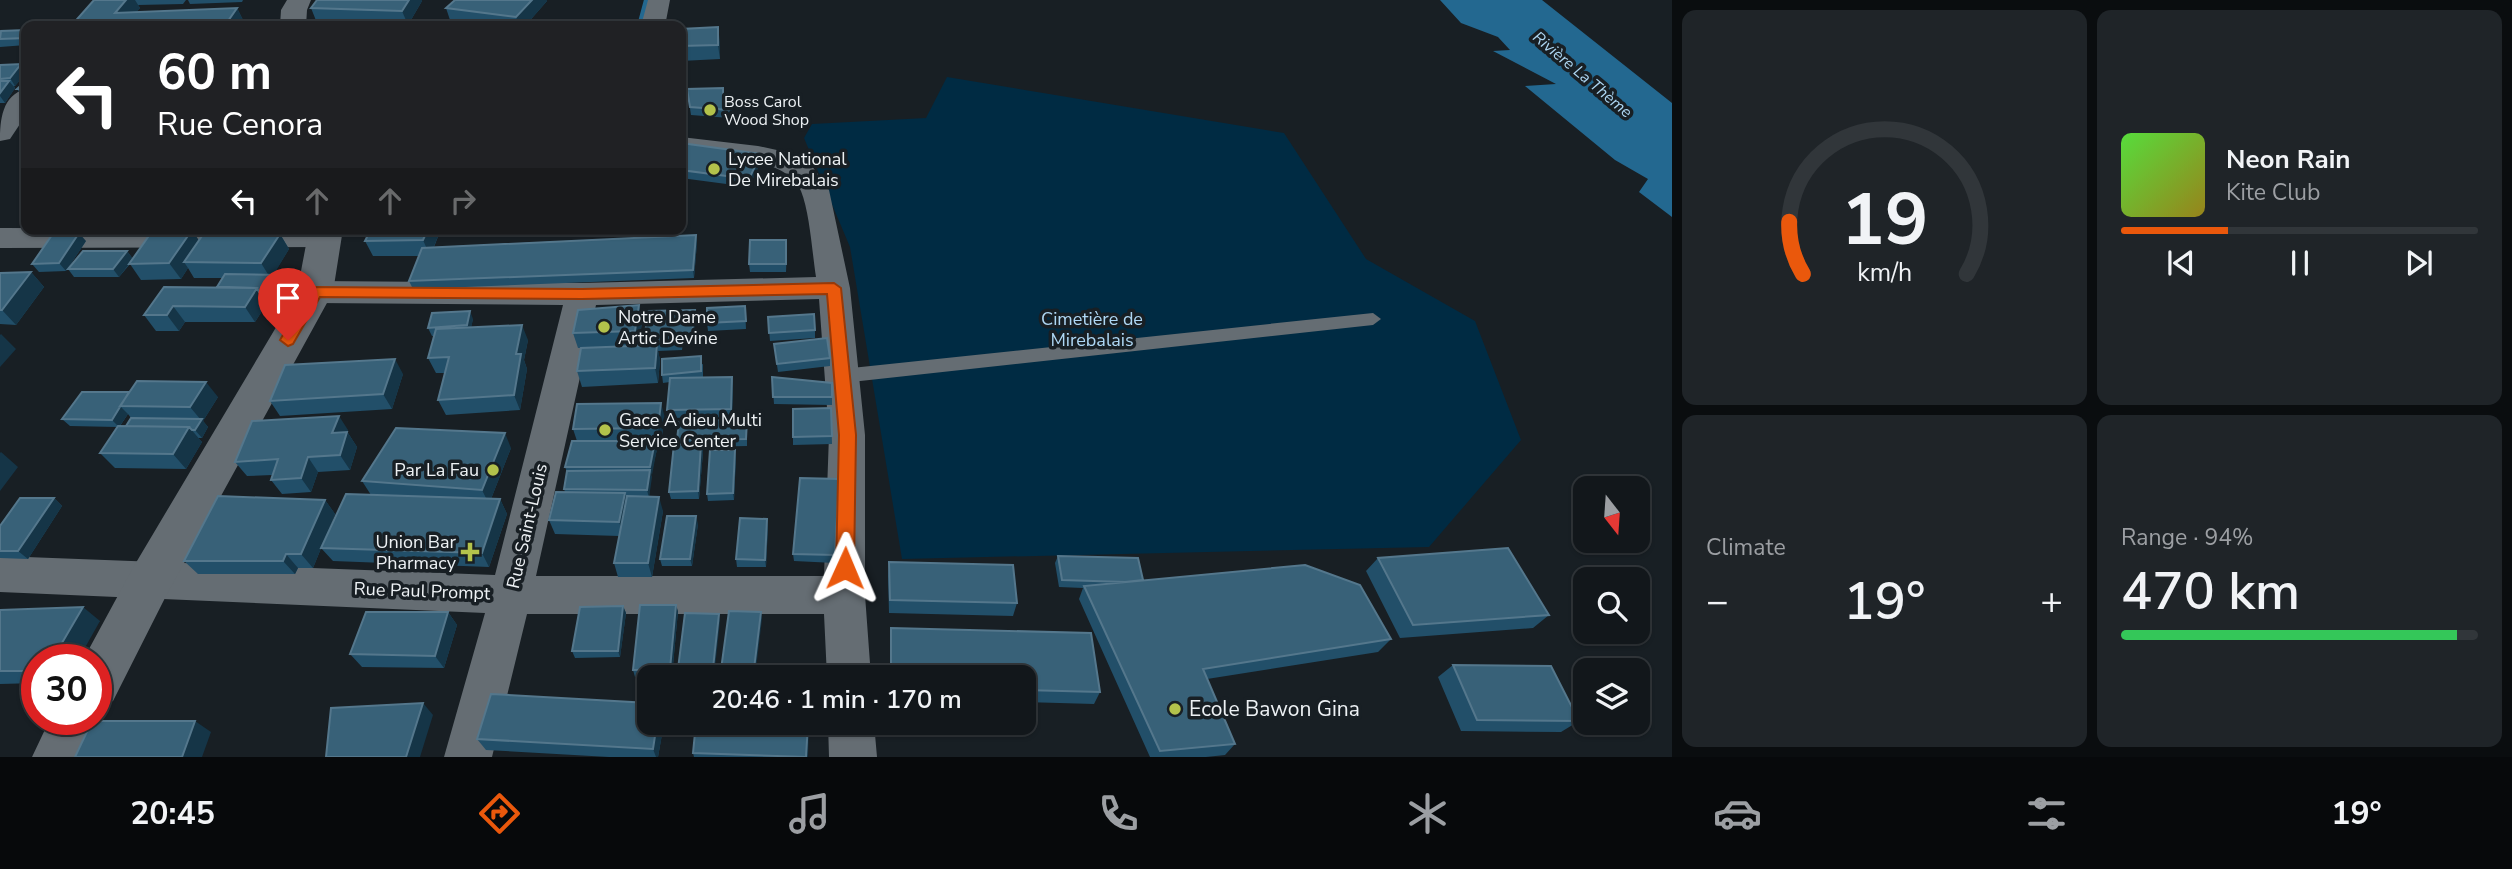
<!DOCTYPE html>
<html lang="en">
<head>
<meta charset="utf-8">
<style>
	body { margin:0; font-family:"Nunito Sans",sans-serif; background:#1f2428; color:#f1f3f6; height:100vh; display:flex; flex-direction:column; font-size:26px; white-space:nowrap }
	* { box-sizing:border-box; margin:0 }
	p { font-size:23px; color:#9c9fa3 }
	.icon { flex:none; width:38px; height:38px; fill:none; stroke:currentColor; stroke-width:2; stroke-linecap:round; stroke-linejoin:round }
	.map { position:relative; flex:1; overflow:hidden }
	.details { display:flex; flex-direction:column; gap:10px; padding:10px; background:#0a0d0f; width:840px }
	.details>* { flex:none }
	.banner { position:absolute; left:21px; top:21px; width:665px; height:214px; border-radius:14px; box-shadow:0 2px 5px #0004,0 0 0 2px #31363a; background:#202124; color:#fff; overflow:hidden }
	.needle { width:46px; rotate:163deg }
	.tools { position:absolute; left:1573px; top:476px; display:grid; gap:14px }
	.tools a { display:grid; place-items:center; width:77px; height:77px; border-radius:14px; background:#12171b; box-shadow:0 2px 5px #0004,0 0 0 2px #31363a; font-size:35px }
	.speed { position:absolute; left:21px; top:644px; display:flex; gap:14px; font-size:35px; font-weight:700; text-align:center }
	.speed>* { display:grid; place-content:center; width:91px; height:91px; border-radius:50%; background:#12171b; box-shadow:0 2px 5px #0004,0 0 0 2px #31363a; line-height:1 }
	.speed .limit { border:10px solid #d22; background:#fff; color:#111 }
	.pin { position:absolute; display:grid; place-items:center; width:60px; height:60px; color:#fff; margin:-72px -30px; border-radius:50% 50% 50% 0; rotate:-45deg; box-shadow:0 0 7px #0007 }
	.pin .icon { rotate:45deg }
	.me { position:absolute; width:77px; margin:-38px; rotate:1deg; stroke-linejoin:round; filter:drop-shadow(0 0 5px #0008) }
	.turn { display:flex; align-items:center; gap:24px; height:147px; padding:0 21px; font-size:32px }
	.turn .icon { width:91px; height:91px; stroke-width:2.5 }
	.turn b { display:block; font-size:49px; line-height:60px }
	.lanes { display:flex; align-items:center; height:66px; padding:0 21px; background:#0003; justify-content:center; gap:35px; direction:ltr }
	.lanes .off { opacity:.35 }
	.big { font-size:52px; font-weight:600; line-height:1.1 }
	.details .card { flex:1; display:flex; flex-direction:column; justify-content:center; gap:10px; min-width:0; padding:0 24px; border-radius:14px; background:#1f2428 }
	.details .dial { align-items:center; gap:0 }
	.dial svg { height:182px; overflow:visible; fill:none; stroke:#31363a; stroke-width:7; stroke-linecap:round; text-anchor:middle }
	.dial text { fill:#f1f3f6; stroke:none }
	.song { display:flex; align-items:center; gap:21px }
	.cover { width:84px; height:84px; border-radius:10px; background:linear-gradient(135deg,hsl(110 70% 55%),hsl(50 70% 35%)) }
	.played { height:7px; border-radius:4px; background:linear-gradient(90deg,#ea580c 30%,#31363a 30%) }
	.keys { display:flex; justify-content:space-around; direction:ltr }
	.heat { display:flex; justify-content:space-between; align-items:center; font-size:38px; direction:ltr }
	.charge { height:10px; border-radius:5px; background:linear-gradient(90deg,#34c759 94%,#31363a 0) }
	.details .tiles { flex:1; display:grid; gap:10px; grid-template-columns:repeat(2,1fr) }
	.trip { position:absolute; left:637px; top:665px; width:399px; height:70px; border-radius:14px; background:#12171b; box-shadow:0 2px 5px #0004,0 0 0 2px #31363a; font-weight:600; line-height:70px; text-align:center }
	.menu { display:flex; height:112px; justify-content:space-around; align-items:center; background:#07090b; color:#9c9fa3 }
	.menu .icon { width:49px; height:49px }
	.menu .on { color:#ea580c }
	.menu b { font-size:32px; color:#f1f3f6 }
	main { display:flex; flex:1; min-height:0 }
	.map>svg:first-child { display:block }
	.green { fill:#002b43 }
	.water { fill:#236890 }
	.lines { fill:none; stroke-linecap:round; stroke-linejoin:round }
	.stream { stroke:#236890; stroke-width:8 }
	.lane { fill:#656d73; fill-rule:evenodd }
	.street { fill:#656d73; fill-rule:evenodd }
	.secondary { fill:#656d73; fill-rule:evenodd }
	.wall { fill:#224f69; fill-rule:evenodd }
	.shaded-wall { fill:#153547 }
	.building { fill:#386178; stroke:#54778c; stroke-width:2 }
	.route { fill:#ea580c; stroke:#983908; stroke-width:2 }
	.poi-dot { fill:#b3c24b; stroke:#181f24; stroke-width:2.5 }
	.labels { text-anchor:middle; stroke-width:7; stroke-linejoin:round; paint-order:stroke }
	.far-water-label { font-size:16px; font-style:italic; fill:#acd5f1; stroke:#181f24 }
	.far-poi-label { font-size:16px; fill:#edf1f4; stroke:#181f24; text-anchor:start }
	.poi-label { font-size:18px; fill:#edf1f4; stroke:#181f24; text-anchor:start }
	.park-label { font-size:18px; fill:#aed7f4; stroke:#181f24 }
	.street-label { font-size:18px; fill:#edf1f4; stroke:#181f24 }
	.near-poi-label { font-size:21px; fill:#edf1f4; stroke:#181f24; text-anchor:start }
</style>
</head>
<body>
<main>
<div class="map">
<svg width="1672" height="757" viewBox="0 0 1672 757">
	<rect width="100%" height="100%" fill="#181f24"/>
	<!-- green -->
	<path class="green" d="M947,77l337,56 82,126 109,62 46,119 -92,107 -527,12 -52,-312 -46,-109 8,-14 114,-6z"/>
	<!-- water -->
	<path class="water" d="M1440,0h102l130,103v114l-33,-25 9,-13 -33,-19 -90,-74 31,-2 -63,-33 17,-1 -12,-13 -37,-14z"/>
	<g class="lines">
		<!-- stream -->
		<path class="stream" d="M641,26l7,-26"/>
		<!-- lane -->
		<path class="lane" d="M1373,313l8,6 -8,6 -531,58 -9,-7 9,-7z"/>
		<!-- street -->
		<path class="street" d="M648,0h22l-5,26h-24z
			M26,89v26l-16,24 -10,2c0,-21 2,-46 26,-52z
			M681,137l77,9 37,8 17,12 17,24 21,98 15,147v160l6,82h-44l-3,-63h-297l-35,143h-48l41,-144 -485,-21v-36l495,19 68,-270 -248,-2 -11,-3 -5,-8 5,-8 11,-3 267,2 234,-6c-4,-25 -6,-63 -15,-86 -14,-36 -87,-34 -120,-38zM819,299l10,136 -5,141h-288l60,-271z
			M0,228l334,1 7,8 -4,7 -11,3 -326,1z
			M828,723h46l3,34h-48z"/>
		<!-- secondary -->
		<path class="secondary" d="M287,0h24l-4,10 -1,16h-26l1,-16z
			M309,229h34l-10,63 -167,304 -53,105 -15,6 5,12 -17,38h-54l18,-38h46v-59h-13l51,-94 163,-274z"/>
	</g>
	<!-- wall -->
	<path class="wall" d="M94,0h92l-3,4 -45,1 2,3 -4,4 101,-4 7,14 -2,4h-171z
		M188,0h55l-1,2 -52,2z
		M455,0h92v1l-22,25h-48l-26,-3 -5,-15z
		M422,1l-14,24 -91,-2 -6,-15z
		M681,29l39,13v17l-39,2z
		M26,30v15l-26,2v-15z
		M21,64l5,7v2l-11,13h-1l1,2 -10,15h-5v-38z
		M26,81v21l-9,-13z
		M687,89l37,6h9l1,8 -4,15 -39,-3z
		M681,143l80,19 -12,25 -68,-9z
		M371,229h70l-7,18 262,-12 1,8 -3,35 -281,11 -4,-8 10,-25h-46l-8,-15z
		M280,234l9,15 -16,26h4l5,8 -10,17h-7l2,3 -12,19h-70l-6,9h-23l-12,-16 73,-28 6,-9h-29l-6,-10 -7,11 -40,1 -11,-16 -11,13h-45l-6,-8 59,-18 6,8 66,-18z
		M86,241l-20,30 -27,1 -7,-8z
		M787,248l-1,24h-36l-1,-8z
		M31,272l13,15 -28,38 -16,-1v-51z
		M639,305l3,16 -3,25 14,-1v-4l-6,1 -2,-8 50,-24 1,8 -3,24h-10l-1,8 -24,1 2,9 -2,23 -76,4 -5,-16 20,-24 -19,1 -5,-15z
		M745,306l1,23 -38,2 -1,-8z
		M768,317l47,13v8l-45,3z
		M473,319l-2,8 57,13 -4,20 3,9 -7,41 -74,5 -8,-15 7,-27h-9l-8,-15 7,-22h-3l-4,-8z
		M775,352l55,6v8l-52,6z
		M703,364v13h29l1,8 -1,32 -63,1 -2,-8 3,-28 -7,1 -1,-8z
		M403,374l-11,35 -112,7 -10,-15z
		M772,377l60,6v22l-58,-1z
		M82,392l136,5 -15,24 5,6 -6,11h-4l4,4 -16,27 -71,-1 -15,-15 17,-26 -47,-1 -8,-7zM128,414l3,4 -5,8h-6z
		M831,408l1,36 -39,1v-8z
		M665,418l-4,24 -6,1 2,6 -6,26 -2,22 14,14 -11,66h-34l-4,-14 5,-27 -64,-2 -6,-14 16,-28 -1,-3 3,-17 -2,-5 12,-26 -4,-12z
		M747,419v27l-45,1 1,5 -4,47h-28l-2,-7 9,-48 -1,-4z
		M348,430v3l9,14 -7,23 -32,2 -7,20 -29,2 -11,-14 1,-5 -25,1 -12,-14z
		M511,448l-20,51h9l7,15 -18,53 -156,-6 -12,-13 50,-53 -9,-14z
		M736,457l-2,43 -26,1 -1,-7z
		M839,479l-4,84 -41,-2 -1,-7z
		M54,498l8,8 -34,53 -28,-1v-32z
		M325,500l10,14 -22,54h-15l-3,6h-97l-14,-13z
		M698,524l-6,42h-30l-2,-7z
		M768,526l-2,41h-29l-1,-8z
		M1058,556l85,24 248,59 -13,13 -171,27 28,65 -10,11 -19,2h-56l-71,-158 4,-11 -24,-1 -4,-24z
		M1378,558l171,57 -16,13 -133,10 -34,-67z
		M889,562l128,41 -4,13 -124,-3 -1,-37z
		M623,606l3,7 -6,44 -45,1 -3,-7z
		M0,610l100,11 -63,39v23l-37,1z
		M678,611l-6,65 -37,1 -2,-7z
		M448,612l9,13 -13,43 -82,-1 -12,-13z
		M891,628l209,64 -6,12 -70,-2v-25h-134v-37z
		M1453,665l126,56 -18,11 -100,-1 -23,-54z
		M664,723l-6,34h-49l-123,-7 -9,-11z
		M693,753l115,4h-114z"/>
	<!-- shaded-wall -->
	<path class="shaded-wall" d="M126,0h9l5,8 -15,18 -10,-13z
		M409,0h13v1l-14,24 -6,-14z
		M532,0h15v1l-22,25h-6l-3,-9z
		M237,8l7,14 -2,4h-11l-3,-5z
		M718,27l2,15v17l-2,-14z
		M21,64l5,7v2l-11,13 -5,-8z
		M686,72l1,8 -6,36v-14z
		M9,81l6,7 -10,15 -5,-7v-3z
		M733,95l1,8 -4,15 -1,-8z
		M761,154v8l-12,25v-8z
		M428,229h13l-11,27 -7,-16z
		M192,230l10,15 -18,17 4,6 -7,11 -12,-16z
		M79,233l7,8 -20,30 -7,-8z
		M280,234l9,15 -18,30 -10,-16z
		M696,235l1,8 -3,35 -1,-8z
		M127,251l6,8 -14,18 -6,-8z
		M31,272l13,15 -28,38 -14,-15z
		M277,275l5,8 -10,17 -5,-8z
		M257,288l10,15 -12,19 -10,-15z
		M639,305l3,16 -3,25 -4,-15z
		M173,306l12,16 -6,9 -12,-16z
		M695,310l1,8 -3,24 -1,-8z
		M470,311l3,8 -3,14 -3,-8z
		M522,325l6,15 -4,20 3,9 -7,41 -6,-15 2,-41z
		M1,334l15,15 -16,18v-32z
		M657,345l3,15 -2,23 -3,-15z
		M395,359l8,15 -11,35 -9,-15z
		M732,377l1,8 -1,32 -1,-8z
		M206,382l12,15 -15,24 5,6 -6,11 -7,-8 6,-10 -11,-13z
		M661,403l4,15 -4,24 -3,-14z
		M121,407l7,7 -9,13 -7,-7z
		M339,416l9,14v3l9,14 -7,23 -10,-15 -8,-22z
		M189,427l13,15 -16,27 -13,-15z
		M505,433l6,15 -22,56 -7,-14z
		M655,441l2,8 -5,26 -2,-8z
		M701,444l2,8 -4,47 -1,-8z
		M735,450l1,7 -2,43 -1,-7z
		M1,452l17,15 -18,24v-38z
		M308,457l10,15 -7,20 -10,-14z
		M650,470l2,7 -3,21 -2,-8z
		M625,493l5,15 -6,28 -5,-14z
		M659,497l4,14 -11,66 -4,-14z
		M54,498l8,8 -34,53 -10,-8z
		M500,499l7,15 -18,53 -7,-14z
		M325,500l10,14 -22,54 -12,-14z
		M696,516l2,8 -6,42 -2,-7z
		M767,519l1,7 -2,41 -1,-7z
		M286,554l12,14 -3,6 -12,-13z
		M676,605l2,6 -6,65 -2,-7z
		M623,606l3,7 -6,44 -2,-6z
		M83,607l17,14 -22,39h-26z
		M448,612l9,13 -13,43 -9,-12z
		M761,612l1,7 -7,58h-2z
		M719,614l1,7 -6,56h-2z
		M423,703l10,12 -13,42h-14z
		M195,721l16,11 -9,25h-20z
		M657,723h7l-6,34h-2l-3,-8z
		M808,723h1l-1,34h-2z"/>
	<!-- building -->
	<path class="building" d="M94,0h32l-11,13 122,-5 -9,13 -108,5h-49z
		M317,0h92l-7,11 -91,-3z
		M455,0h77l-16,17 -70,-9z
		M718,27v18l-37,1v-17z
		M26,30v8l-26,1 1,-8z
		M21,64l-11,14 -10,1v-14z
		M681,72h5l-5,30z
		M0,81h9l-9,12z
		M26,81v8h-9z
		M723,88v7h10l-4,15 -39,-3 -3,-18z
		M681,143l80,11 -12,25 -68,-9z
		M371,229h57l-5,11 -58,1z
		M153,230h39l-23,33 -40,1z
		M79,233l-20,30 -27,1 20,-29z
		M204,233l76,1 -19,29 -77,-1z
		M696,235l-3,35 -284,11 13,-33z
		M750,240h36v24h-37z
		M83,251h44l-14,18h-45z
		M31,272l-29,38h-2v-37z
		M225,274l52,1 -10,17h-8l-2,-4 -40,-1z
		M164,287l93,1 -12,19 -72,-1 -6,9h-23z
		M639,305l-4,26 -62,2 5,-23z
		M745,306l1,15 -39,2v-15z
		M695,310l-3,24h-10l-1,8 -28,1 1,-10 -9,1 3,-23z
		M470,311l-3,14 -39,3 4,-15z
		M814,314l1,16 -46,3 -1,-16z
		M522,325l-6,29h5l-7,41 -76,5 11,-43 -21,1 8,-29z
		M827,338l3,20 -53,6 -3,-20z
		M657,345l-2,23 -78,3 4,-23z
		M701,356v15l-39,4v-16z
		M395,359l-12,35 -113,7 15,-36z
		M732,377l-1,32 -64,1 3,-32z
		M772,377l60,6v14h-59z
		M137,381l69,1 -16,25 -70,-1z
		M82,392h47l-17,28 -50,-1z
		M661,403l-3,25 -85,1 4,-25z
		M831,408l1,28 -39,1v-28z
		M339,416l-7,17 15,-1 -7,23 -32,2 -7,21 -30,2 7,-21 -43,3 17,-41z
		M131,418l71,1 -7,11h-3l-3,-3 -63,-1z
		M747,419l-1,20 -69,1 2,-18z
		M118,426l71,1 -16,27 -73,-1z
		M396,428l109,5 -23,57 -120,-9z
		M572,441h83l-5,26h-85z
		M674,444h27l-3,47 -29,1z
		M710,450h25l-2,43 -26,1z
		M650,470l-3,20 -83,-1 3,-18z
		M800,478l39,1 -4,76 -42,-1z
		M556,492l69,1 -6,29 -70,-2z
		M346,494l154,5 -18,54 -161,-5z
		M218,496l107,4 -24,54h-15l-3,7h-99z
		M627,496l32,1 -11,66h-34z
		M20,498h34l-36,53h-18v-25z
		M667,516h29l-6,43h-30z
		M740,518l27,1 -2,41 -29,-1z
		M1508,548l41,67 -136,10 -35,-67z
		M1058,556l80,2 5,22 -18,2 -63,-2z
		M889,562l124,3 4,38 -127,-3z
		M1305,565l55,20 31,54 -188,30 32,75 -75,7 -76,-165z
		M640,605h36l-6,64 -37,1z
		M623,606l-5,45h-46l8,-44z
		M83,607l-31,53h-15v11h-37v-61z
		M729,611l32,1 -8,65h-33z
		M366,612h82l-13,44 -85,-2z
		M685,613l34,1 -7,63h-35z
		M891,628l200,5 9,59 -76,-2v-13h-133z
		M1453,665l98,1 28,55 -102,-1z
		M491,694l158,9v20h8l-4,26 -176,-10z
		M423,703l-17,54h-80l5,-49z
		M92,721h103l-13,36h-107z
		M696,723h112l-2,34 -113,-4z"/>
	<!-- route -->
	<path class="route" d="M834,283l7,5 15,147 -2,133 -2,6 -7,3 -7,-3 -2,-6 3,-133 -12,-141 -245,5 -262,-2 -27,47 -5,2 -8,-6 30,-52 5,-1 267,2z"/>
	<!-- markers -->
	<g class="poi-dot">
		<circle cx="710" cy="110" r="7"/>
		<circle cx="714" cy="169" r="7"/>
		<circle cx="604" cy="327" r="7"/>
		<circle cx="605" cy="430" r="7"/>
		<circle cx="493" cy="470" r="7"/>
		<path d="M466.5 541.5h7v7h7v7h-7v7h-7v-7h-7v-7h7z"/>
		<circle cx="1175" cy="709" r="7"/>
	</g>
	<g class="labels">
		<!-- far-water labels -->
		<g class="far-water-label">
			<text transform="translate(1583 74) rotate(40)" y="6">Rivière La Thème</text>
		</g>
		<!-- far-poi labels -->
		<g class="far-poi-label">
			<text x="724" y="107">Boss Carol<tspan x="724" dy="18">Wood Shop</tspan></text>
		</g>
		<!-- poi labels -->
		<g class="poi-label">
			<text x="728" y="165">Lycee National<tspan x="728" dy="21">De Mirebalais</tspan></text>
			<text x="618" y="323">Notre Dame<tspan x="618" dy="21">Artic Devine</tspan></text>
			<text x="619" y="426">Gace A dieu Multi<tspan x="619" dy="21">Service Center</tspan></text>
			<text x="479" y="476" text-anchor="end">Par La Fau</text>
			<text x="456" y="548" text-anchor="end">Union Bar<tspan x="456" dy="21">Pharmacy</tspan></text>
		</g>
		<!-- park labels -->
		<g class="park-label">
			<text x="1092" y="325">Cimetière de<tspan x="1092" dy="21">Mirebalais</tspan></text>
		</g>
		<!-- street labels -->
		<g class="street-label">
			<text transform="translate(527 526) rotate(-77)" y="6">Rue Saint-Louis</text>
			<text transform="translate(422 591) rotate(2)" y="6">Rue Paul Prompt</text>
		</g>
		<!-- near-poi labels -->
		<g class="near-poi-label">
			<text x="1189" y="716">Ecole Bawon Gina</text>
		</g>
	</g>
</svg>
<div class="tools">
<a><svg class="needle" viewBox="-14 -14 28 28"><path d="M0-13l5 13h-10z" fill="#e53935"/><path d="M0 13l5-13h-10z" fill="#9c9fa3"/></svg></a>
<a><svg class="icon" aria-label="search" viewBox="0 0 24 24"><circle cx="10" cy="10" r="6"/><path d="M15 15l6 6"/></svg></a>
<a><svg class="icon" aria-label="layers" viewBox="0 0 24 24"><path d="M12 4l9 5-9 5-9-5zM3 14l9 5 9-5"/></svg></a>
</div>
<div class="speed"><div class="limit">30</div></div>
<div class="pin" style="left:288px;top:340px;background:#d93025"><svg class="icon" aria-label="arrive" viewBox="0 0 24 24"><path d="M6 21V4h12l-3 4 3 4H6"/></svg></div>
<svg class="me" style="left:845px;top:568px" viewBox="-20 -20 40 40"><path d="M0-17L14 15 0 8-14 15z" fill="#ea580c" stroke="#fff" stroke-width="4"/></svg>
<div class="trip">20:46 · 1 min · 170 m</div>
<div class="banner">
<div class="turn"><svg class="icon" aria-label="left" viewBox="0 0 24 24"><path d="M17 20v-9H6M10 6l-5 5 5 5"/></svg><div><b>60 m</b>Rue Cenora</div></div>
<div class="lanes"><svg class="icon" aria-label="left" viewBox="0 0 24 24"><path d="M17 20v-9H6M10 6l-5 5 5 5"/></svg><svg class="icon off" aria-label="ahead" viewBox="0 0 24 24"><path d="M12 20V5M6 11l6-6 6 6"/></svg><svg class="icon off" aria-label="ahead" viewBox="0 0 24 24"><path d="M12 20V5M6 11l6-6 6 6"/></svg><svg class="icon off" aria-label="right" viewBox="0 0 24 24"><path d="M7 20v-9h11M14 6l5 5-5 5"/></svg></div>
</div>
</div>
<section class="details">
<div class="tiles">
<div class="card dial"><svg viewBox="0 0 100 80">
<path d="M14 69A42 42 0 1 1 86 69"/>
<path d="M14 69A42 42 0 0 1 8 46" stroke="#ea580c"/>
<text x="50" y="56" font-size="32" font-weight="700">19</text>
<text x="50" y="72" font-size="11">km/h</text>
</svg></div>
<div class="card">
<div class="song"><i class="cover"></i><div><b>Neon Rain</b><p>Kite Club</p></div></div>
<div class="played"></div>
<div class="keys"><svg class="icon" aria-label="previous" viewBox="0 0 24 24"><path d="M18 5L8 12l10 7zM5 5v14"/></svg><svg class="icon" aria-label="pause" viewBox="0 0 24 24"><path d="M8 5v14M16 5v14"/></svg><svg class="icon" aria-label="next" viewBox="0 0 24 24"><path d="M6 5l10 7-10 7zM19 5v14"/></svg></div>
</div>
<div class="card"><p>Climate</p>
<div class="heat"><a>−</a><b class="big">19°</b><a>+</a></div>
</div>
<div class="card"><p>Range · 94%</p><b class="big">470 km</b><div class="charge"></div></div>
</div>
</section>
</main>
<nav class="menu">
<b>20:45</b>
<svg class="icon on" aria-label="directions" viewBox="0 0 24 24"><path d="M12 3l9 9-9 9-9-9zM9 14v-3h6M13 9l2 2-2 2"/></svg>
<svg class="icon" aria-label="music" viewBox="0 0 24 24"><path d="M9 18V5l10-2v13"/><circle cx="6" cy="18" r="3"/><circle cx="16" cy="16" r="3"/></svg>
<svg class="icon" aria-label="phone" viewBox="0 0 24 24"><path d="M5 4h4l2 5-3 2q2 4 5 5l2-3 5 2v4C11 20 4 13 5 4z"/></svg>
<svg class="icon" aria-label="climate" viewBox="0 0 24 24"><path d="M12 3v18M4 7l16 10M4 17L20 7"/></svg>
<svg class="icon" aria-label="car" viewBox="0 0 24 24"><path d="M5 17H2v-5l4-1 3-4h7l3 4 3 1v5h-3M9 17h6M6 11h13"/><circle cx="7" cy="17" r="2"/><circle cx="17" cy="17" r="2"/></svg>
<svg class="icon" aria-label="filters" viewBox="0 0 24 24"><path d="M4 7h16M4 17h16"/><circle cx="9" cy="7" r="2"/><circle cx="15" cy="17" r="2"/></svg>
<b>19°</b>
</nav>
</body>
</html>
